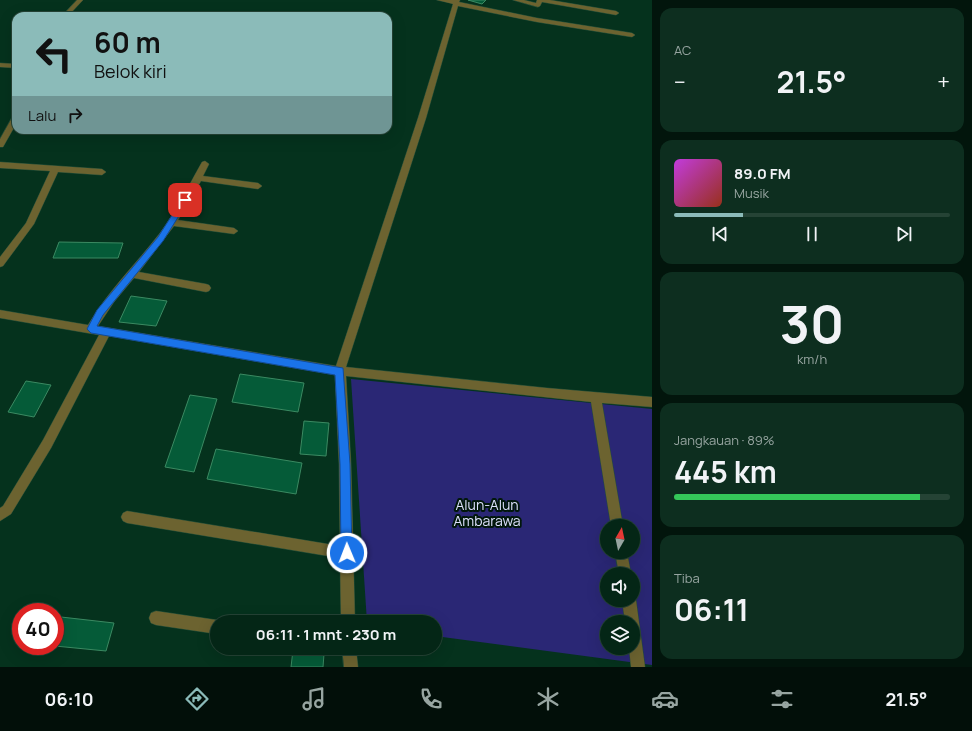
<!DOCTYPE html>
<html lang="id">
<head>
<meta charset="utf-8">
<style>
	body { margin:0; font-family:Manrope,sans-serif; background:#0d2e1f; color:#f1f3f6; height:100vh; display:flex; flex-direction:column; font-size:15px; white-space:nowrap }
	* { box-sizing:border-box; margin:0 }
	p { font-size:13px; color:#97a5a1 }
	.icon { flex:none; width:22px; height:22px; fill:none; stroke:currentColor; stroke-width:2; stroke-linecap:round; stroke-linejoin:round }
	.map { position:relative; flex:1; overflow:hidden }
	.drawer { display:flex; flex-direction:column; gap:8px; padding:8px; background:#02150c; width:320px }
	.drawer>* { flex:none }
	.top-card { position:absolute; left:12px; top:12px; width:380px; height:122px; border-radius:12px; box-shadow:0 4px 16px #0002,0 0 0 1px #254335; background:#8bbbb9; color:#111; overflow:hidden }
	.needle { width:26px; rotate:9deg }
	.tools { position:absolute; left:600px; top:519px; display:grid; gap:8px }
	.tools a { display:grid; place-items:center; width:40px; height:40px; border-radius:50%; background:#042616; box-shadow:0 4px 16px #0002,0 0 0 1px #254335; font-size:20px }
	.speed { position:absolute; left:12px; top:603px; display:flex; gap:8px; font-size:20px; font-weight:700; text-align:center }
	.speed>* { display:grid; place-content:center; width:52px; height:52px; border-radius:50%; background:#042616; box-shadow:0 4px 16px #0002,0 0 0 1px #254335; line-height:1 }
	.speed .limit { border:6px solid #d22; background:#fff; color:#111 }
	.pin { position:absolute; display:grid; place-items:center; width:34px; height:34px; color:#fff; margin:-17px; border-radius:8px; box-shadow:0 2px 6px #0006 }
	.me { position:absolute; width:44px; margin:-22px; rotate:359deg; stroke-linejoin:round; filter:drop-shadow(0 0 3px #0008) }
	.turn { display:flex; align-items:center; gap:14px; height:84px; padding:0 16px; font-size:18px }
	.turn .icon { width:52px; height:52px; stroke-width:2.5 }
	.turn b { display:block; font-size:28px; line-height:34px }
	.then { display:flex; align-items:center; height:38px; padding:0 16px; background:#0003; gap:8px; font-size:15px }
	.big { font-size:30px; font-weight:700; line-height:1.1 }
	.drawer .card { flex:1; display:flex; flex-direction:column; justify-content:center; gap:6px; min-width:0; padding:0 14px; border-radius:12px; background:#0d2e1f }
	.drawer .dial { align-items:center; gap:0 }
	.dial b { font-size:52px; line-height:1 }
	.song { display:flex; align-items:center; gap:12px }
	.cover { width:48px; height:48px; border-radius:6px; background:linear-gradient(135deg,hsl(290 70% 55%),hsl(10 70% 35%)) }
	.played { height:4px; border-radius:2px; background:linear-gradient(90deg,#8bbbb9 25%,#254335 25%) }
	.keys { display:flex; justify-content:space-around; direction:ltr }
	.heat { display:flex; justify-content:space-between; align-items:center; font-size:22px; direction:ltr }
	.charge { height:6px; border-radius:3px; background:linear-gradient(90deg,#34c759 89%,#254335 0) }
	.trip { position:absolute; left:210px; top:615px; width:232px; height:40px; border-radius:20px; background:#042616; box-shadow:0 4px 16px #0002,0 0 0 1px #254335; font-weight:700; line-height:40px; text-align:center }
	.tab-bar { display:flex; height:64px; justify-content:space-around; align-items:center; background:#020f09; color:#97a5a1 }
	.tab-bar .icon { width:28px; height:28px }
	.tab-bar .active { color:#8bbbb9 }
	.tab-bar b { font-size:18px; color:#f1f3f6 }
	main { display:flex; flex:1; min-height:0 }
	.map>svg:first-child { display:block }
	.green { fill:#2a2775; fill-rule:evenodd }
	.building { fill:#055b38; stroke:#3b8a62 }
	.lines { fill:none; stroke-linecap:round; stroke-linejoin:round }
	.minor-casing { stroke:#224e39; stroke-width:1 }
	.minor { fill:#6c6330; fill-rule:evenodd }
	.route { fill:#1a73e8; stroke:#114b97 }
	.labels { text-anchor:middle; stroke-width:4; stroke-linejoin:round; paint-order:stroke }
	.near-park-label { font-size:14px; fill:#dce0fc; stroke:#01170b }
</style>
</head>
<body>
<main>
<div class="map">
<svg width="652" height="667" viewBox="0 0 652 667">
	<rect width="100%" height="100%" fill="#05321d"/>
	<!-- green -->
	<path class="green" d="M351,379l301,30v256l-217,-29v-14h-68zM607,526h26v26h-26zM607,574h26v26h-26zM607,622h26v26h-26z"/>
	<!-- building -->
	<path class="building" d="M468,0h18l-4,4z
		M59,242l64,1 -5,15h-65z
		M131,296l36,5 -11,25 -37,-4z
		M240,374l64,9 -6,29 -66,-10z
		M26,381l25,4 -17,32 -26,-5z
		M190,395l27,4 -23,73 -29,-5z
		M304,421l25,2 -3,33 -26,-2z
		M216,449l86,14 -6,31 -89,-15z
		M61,617l53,6 -8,28 -51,-5v-10z
		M293,650l31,4 -1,13h-32z"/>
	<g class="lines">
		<!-- minor casing -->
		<g class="minor-casing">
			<path id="minor" d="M77,0h6l-15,16h-6z
				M437,0h23l-1,2 78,16 95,15 3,2 -3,2 -95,-15 -79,-16 -32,112 -80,249 201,21 105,9v10l-50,-4 21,123h-12l-20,-124 -245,-26 5,88 4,158h-14l-1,-64 -213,-35 -4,-2 -2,-4 2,-4 4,-2 213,35 -1,-82 -4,-89 -226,-39 -58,112 -40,66 -11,7v-13l3,-2 40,-66 56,-105 -99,-17v-8l88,15c20,-34 48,-61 72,-92 16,-22 28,-46 42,-71l3,-1 4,3 -6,12 55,7 4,3 -4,3 -57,-8 -23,39 56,8 4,3 -4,3 -60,-8 -35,46 67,12 3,1 2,3 -2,3 -3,1 -72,-14 -20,24 -16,24 238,40 82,-248 35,-114z
				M513,0h11l12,3 1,-3h13l66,11 3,2 -3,2 -74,-13 -2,4 -2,1z
				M0,63l16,1v4l-16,-1z
				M13,116h3v8l-13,23h-3v-8z
				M0,162l102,7 4,3 -4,3 -44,-3 -24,52 -31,42 -3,1v-10l26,-34 24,-52 -50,-3z
				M615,552h12l4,22h-12z
				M633,595l3,5 9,67h-14l-2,-19h4v-26h-8l-3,-22h11z
				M156,611l61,9 4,2h-4v12l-61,-9 -5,-2 -2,-5 2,-5z
				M342,648h14l2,19h-14z"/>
		</g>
		<!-- minor -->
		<use href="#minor" class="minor"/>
	</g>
	<!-- route -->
	<path class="route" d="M185,197l4,3 -26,41 -60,74 -6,11 246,42 7,96 2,89 -1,4 -4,2 -4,-2 -2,-4 -1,-89 -5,-89 -244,-42 -4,-4 10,-19 61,-73 25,-39z"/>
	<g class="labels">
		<!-- near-park labels -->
		<g class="near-park-label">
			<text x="487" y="510">Alun-Alun<tspan x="487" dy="16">Ambarawa</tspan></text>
		</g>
	</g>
</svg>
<div class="tools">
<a><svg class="needle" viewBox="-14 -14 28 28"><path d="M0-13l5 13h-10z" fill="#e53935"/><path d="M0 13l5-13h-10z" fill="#97a5a1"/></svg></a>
<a><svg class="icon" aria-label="sound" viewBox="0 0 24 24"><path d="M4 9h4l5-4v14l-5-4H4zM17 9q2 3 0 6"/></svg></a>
<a><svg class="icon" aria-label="layers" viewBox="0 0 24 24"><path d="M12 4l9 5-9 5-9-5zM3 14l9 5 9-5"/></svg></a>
</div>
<div class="speed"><div class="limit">40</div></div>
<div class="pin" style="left:185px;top:200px;background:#d93025"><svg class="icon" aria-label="arrive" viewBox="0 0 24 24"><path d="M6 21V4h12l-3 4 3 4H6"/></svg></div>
<svg class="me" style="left:347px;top:553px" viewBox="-20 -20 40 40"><circle r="17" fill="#1a73e8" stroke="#fff" stroke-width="3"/><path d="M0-11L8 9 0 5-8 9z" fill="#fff"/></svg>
<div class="trip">06:11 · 1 mnt · 230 m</div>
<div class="top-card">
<div class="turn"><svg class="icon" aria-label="left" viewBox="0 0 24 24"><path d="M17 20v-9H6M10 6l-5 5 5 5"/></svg><div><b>60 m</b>Belok kiri</div></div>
<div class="then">Lalu<svg class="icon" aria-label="right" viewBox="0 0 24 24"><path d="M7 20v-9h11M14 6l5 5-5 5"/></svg></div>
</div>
</div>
<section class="drawer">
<div class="card"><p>AC</p>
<div class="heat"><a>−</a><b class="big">21.5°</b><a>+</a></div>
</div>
<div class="card">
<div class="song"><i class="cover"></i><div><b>89.0 FM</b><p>Musik</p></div></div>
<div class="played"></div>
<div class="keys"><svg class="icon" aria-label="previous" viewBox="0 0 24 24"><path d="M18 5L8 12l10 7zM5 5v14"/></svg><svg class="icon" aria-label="pause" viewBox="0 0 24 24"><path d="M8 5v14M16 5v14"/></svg><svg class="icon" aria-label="next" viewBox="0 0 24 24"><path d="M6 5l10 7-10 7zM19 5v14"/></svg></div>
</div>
<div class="card dial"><b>30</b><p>km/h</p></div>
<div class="card"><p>Jangkauan · 89%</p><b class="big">445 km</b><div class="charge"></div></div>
<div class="card"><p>Tiba</p><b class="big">06:11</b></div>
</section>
</main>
<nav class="tab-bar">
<b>06:10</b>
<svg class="icon active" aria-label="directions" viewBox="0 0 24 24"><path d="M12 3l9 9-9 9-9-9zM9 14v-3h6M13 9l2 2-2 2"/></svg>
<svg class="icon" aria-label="music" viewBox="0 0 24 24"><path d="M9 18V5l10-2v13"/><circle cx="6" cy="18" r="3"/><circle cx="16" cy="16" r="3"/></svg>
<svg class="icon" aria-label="phone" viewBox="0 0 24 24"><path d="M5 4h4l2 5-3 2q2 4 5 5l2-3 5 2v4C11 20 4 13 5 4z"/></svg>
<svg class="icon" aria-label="climate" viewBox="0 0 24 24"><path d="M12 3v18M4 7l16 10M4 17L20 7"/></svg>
<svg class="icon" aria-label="car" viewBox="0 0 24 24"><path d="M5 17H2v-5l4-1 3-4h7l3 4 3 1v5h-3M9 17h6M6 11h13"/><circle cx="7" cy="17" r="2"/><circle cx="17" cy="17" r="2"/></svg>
<svg class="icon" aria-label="filters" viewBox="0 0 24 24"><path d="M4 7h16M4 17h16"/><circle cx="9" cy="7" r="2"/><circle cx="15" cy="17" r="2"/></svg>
<b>21.5°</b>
</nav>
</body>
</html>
